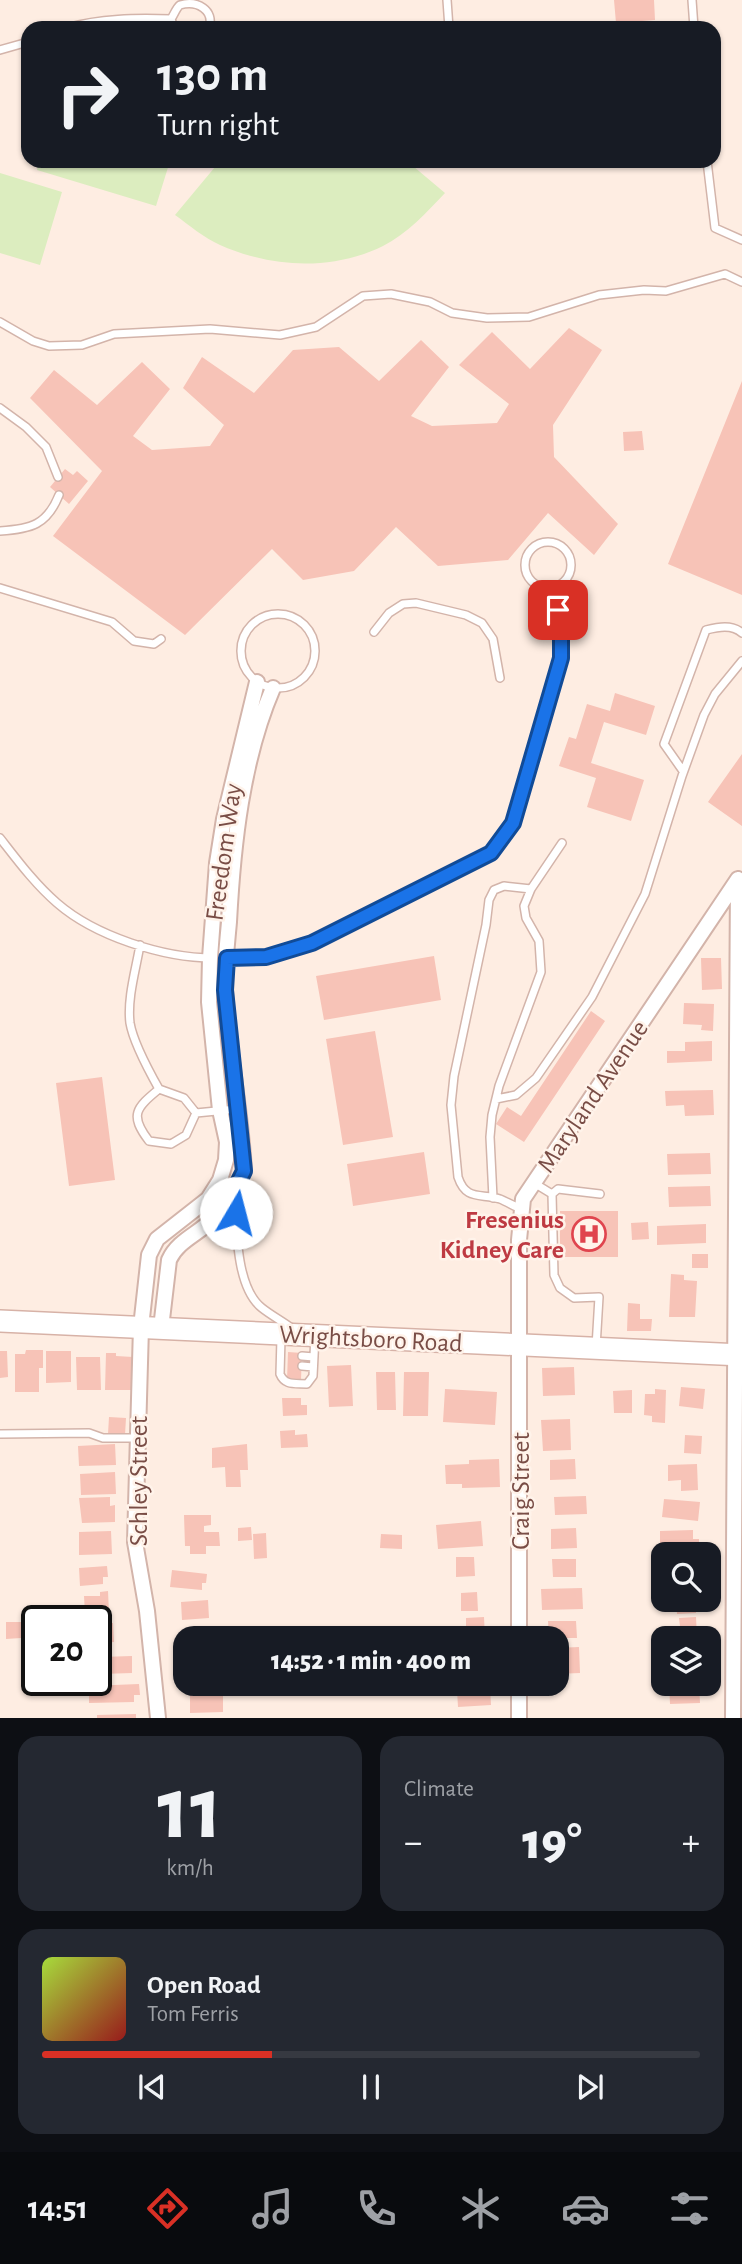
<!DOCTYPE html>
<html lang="en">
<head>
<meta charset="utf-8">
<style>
	body { margin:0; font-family:"Alegreya Sans",sans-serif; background:#242831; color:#f1f3f6; height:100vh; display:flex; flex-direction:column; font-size:26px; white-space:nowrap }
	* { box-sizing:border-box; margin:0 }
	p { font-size:23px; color:#9ea1a6 }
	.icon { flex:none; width:38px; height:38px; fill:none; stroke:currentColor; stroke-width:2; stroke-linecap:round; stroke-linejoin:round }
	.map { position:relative; height:1718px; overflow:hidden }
	.side { display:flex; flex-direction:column; gap:18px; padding:18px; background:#0d0f14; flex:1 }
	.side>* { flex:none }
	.guide { position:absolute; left:21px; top:21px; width:700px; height:147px; border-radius:21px; box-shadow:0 2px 5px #0004; background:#171b24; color:#f1f3f6; overflow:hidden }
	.buttons { position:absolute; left:651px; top:1542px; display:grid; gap:14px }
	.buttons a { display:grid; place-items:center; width:70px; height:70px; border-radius:14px; background:#171b24; box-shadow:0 2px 5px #0004; font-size:35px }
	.speed { position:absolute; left:21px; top:1605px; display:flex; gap:14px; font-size:35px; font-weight:700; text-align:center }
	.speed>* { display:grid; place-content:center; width:91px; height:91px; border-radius:50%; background:#171b24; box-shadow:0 2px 5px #0004; line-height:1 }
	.speed .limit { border:4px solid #111; border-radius:10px; background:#fff; color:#111 }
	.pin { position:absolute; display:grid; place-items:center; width:60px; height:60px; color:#fff; margin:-30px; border-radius:14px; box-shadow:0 4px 10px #0006 }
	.me { position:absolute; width:77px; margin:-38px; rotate:8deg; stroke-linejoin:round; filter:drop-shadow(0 0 5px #0008) }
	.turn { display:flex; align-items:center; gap:24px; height:147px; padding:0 21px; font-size:32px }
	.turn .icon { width:91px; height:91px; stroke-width:2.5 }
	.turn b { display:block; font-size:49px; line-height:60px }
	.big { font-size:52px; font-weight:800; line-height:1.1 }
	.side .card { flex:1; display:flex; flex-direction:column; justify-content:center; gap:10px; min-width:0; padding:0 24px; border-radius:21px; background:#242831 }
	.side .dial { align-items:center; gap:0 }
	.dial b { font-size:91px; line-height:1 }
	.song { display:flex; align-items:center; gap:21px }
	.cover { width:84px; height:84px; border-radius:10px; background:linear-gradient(135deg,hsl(80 70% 55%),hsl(0 70% 35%)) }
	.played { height:7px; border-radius:4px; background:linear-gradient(90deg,#d93025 35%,#363941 35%) }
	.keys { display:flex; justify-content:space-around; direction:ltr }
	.heat { display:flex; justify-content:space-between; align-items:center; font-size:38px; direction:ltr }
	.side .tiles { flex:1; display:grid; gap:18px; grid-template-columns:1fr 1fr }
	.card:last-child { grid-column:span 2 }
	.trip { position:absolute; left:173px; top:1626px; width:396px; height:70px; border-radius:21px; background:#171b24; box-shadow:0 2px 5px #0004; font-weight:800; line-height:70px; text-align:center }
	.menu { display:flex; height:112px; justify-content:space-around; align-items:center; background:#090b0e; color:#9ea1a6 }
	.menu .icon { width:49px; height:49px }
	.menu .current { color:#d93025 }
	.menu b { font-size:32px; color:#f1f3f6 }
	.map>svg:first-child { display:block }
	.green { fill:#dcedbf }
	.building { fill:#f7c3b7 }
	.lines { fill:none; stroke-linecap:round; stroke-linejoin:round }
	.service-casing { stroke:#d3b4aa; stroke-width:10 }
	.minor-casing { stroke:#d3b4aa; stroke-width:18 }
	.secondary-casing { stroke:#d7b2a7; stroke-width:24 }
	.service { stroke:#fff; stroke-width:7 }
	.minor { stroke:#fff; stroke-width:14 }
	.secondary { stroke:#fff; stroke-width:21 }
	.route-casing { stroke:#114b97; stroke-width:18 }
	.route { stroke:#1a73e8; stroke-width:12 }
	.labels { text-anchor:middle; stroke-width:5; stroke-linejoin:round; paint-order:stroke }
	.street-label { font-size:26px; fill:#794d46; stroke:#fff3ea }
	.health-label { font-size:26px; font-weight:bold; fill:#be3a42; stroke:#fff3ea; text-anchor:end }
</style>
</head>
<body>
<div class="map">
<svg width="742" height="1718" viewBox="0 0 742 1718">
	<rect width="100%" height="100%" fill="#feede2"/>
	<!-- green -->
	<path class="green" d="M39,161h131l-14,45 -119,-36z
		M220,161h187l38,32c-18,19 -38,41 -62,53 -51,25 -111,22 -163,-1 -16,-7 -31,-20 -45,-30z
		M0,173l62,19 -22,73 -40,-12z"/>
	<!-- building -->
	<path class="building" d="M614,0h40l1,20 -39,3z
		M569,328l33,22 -49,75 1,32 64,67 -24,31 -46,-42 -40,47 -70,6 -42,-39 -42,44 -51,9 -31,-31 -87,86 -132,-99 49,-65 -72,-73 24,-28 43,35 45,-43 28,27 -37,47 19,14 58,-4 14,-21 -41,-37 19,-31 52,36 39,-43 46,-3 40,34 42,-41 28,27 -38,49 21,10 65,-3 12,-19 -50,-39 33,-33 38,37z
		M742,381v214l-74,-31z
		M642,431l2,19 -20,1 -1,-19z
		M65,469l8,6 4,-4 11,10 -19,23 -19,-17z
		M615,693l40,13 -9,29 -42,-13 -13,41 53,17 -13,41 -44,-14 9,-29 -37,-12 10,-29 7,2 11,-35 23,7z
		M742,754v72l-34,-24z
		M434,956l7,44 -117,20 -8,-44z
		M701,958h20l1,31 -20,1z
		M684,1003l30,1 -1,27 -12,-1 1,-5 -19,-1z
		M591,1011l14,10 -81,121 -28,-18 11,-17 14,9z
		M375,1031l18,106 -50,8 -17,-106z
		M712,1041v20l-45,2v-12h18v-9z
		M102,1077l13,103 -46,6 -13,-103z
		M713,1090l1,25 -29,1 -1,-11 -18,1 -1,-15z
		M424,1152l6,42 -77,12 -6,-42z
		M710,1153l1,21 -43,1 -1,-21z
		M710,1186l1,20 -42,1 -1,-20z
		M560,1211h58v46h-58z
		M648,1222l1,17 -17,1 -1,-17z
		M706,1224v19l-49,2v-19z
		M692,1254h16v14h-16z
		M671,1274l13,1v5l13,1 -2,36h-26z
		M628,1303l12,1v15h12l-1,12h-24z
		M26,1350h17v18h-4v24h-24v-38h10z
		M0,1351h7l1,26 -8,1z
		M46,1351h25v31l-25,1z
		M288,1352l14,1 -1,27h-14z
		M106,1353h10v3l17,1 -1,33h-27z
		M76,1357h24l1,33h-24z
		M351,1365l2,41 -24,1 -2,-41z
		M574,1367l1,28 -32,1 -1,-28z
		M376,1372h19l1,38h-19z
		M404,1372h25l-1,44h-25z
		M681,1387l24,2 -2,20 -24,-3z
		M445,1389l52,3 -2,33 -52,-3z
		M655,1389l11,1 -1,33 -13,-1v-6l-8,-1 1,-21h10z
		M632,1390v23h-18l-1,-22z
		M282,1398h19v7h6v10l-24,1z
		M109,1417l17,1 -1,17 -17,-1z
		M570,1419l1,31 -28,1 -2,-31z
		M295,1430v5l12,-1 1,13 -27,1 -1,-17z
		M685,1435l17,1 -1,18 -17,-1z
		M115,1444l1,21 -37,1 -1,-20z
		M247,1444l1,26h-8l1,17h-15l-1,-20 -13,1v-20z
		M499,1459l1,28 -38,1v-4h-16l-1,-19 24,-1v-4z
		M575,1459l1,20 -26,1v-20z
		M697,1464l1,26 -17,1v-11l-13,1v-16z
		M115,1472l1,22 -35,1 -1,-21z
		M586,1496l1,18 -32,1 -1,-18z
		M110,1497v9l5,-1v17l-33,1 -3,-25z
		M664,1499l36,3 -2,19 -36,-4z
		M184,1515h27v10l-7,1v6h15l1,14h-14v8h-16v-8h-5z
		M481,1521l2,25 -45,3 -2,-24z
		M251,1527l1,13 -14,1v-13z
		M576,1528l1,20 -26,1v-20z
		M693,1530v9h6v12l-39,1v-21z
		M111,1531l1,23 -33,1v-23z
		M266,1533l1,25 -13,1 -1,-25z
		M381,1534l21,1v14l-22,-1z
		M456,1557h18l1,19 -19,1z
		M552,1559h24v18h-23z
		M107,1566l1,11h-5v7l-23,2 -1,-18z
		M172,1570l35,4 -1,9h-4v7l-32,-3z
		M582,1588l1,21 -41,1 -1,-21z
		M108,1591l1,22 -24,1 -1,-18h16v-4z
		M477,1592l1,19h-17v-18z
		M208,1600l1,18 -27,2 -1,-18z
		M676,1600h19l1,13 -19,1z
		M484,1617l1,21h-19v-20z
		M696,1617l1,21h-25v-12h8l-1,-8z
		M548,1621h28l1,17h-28z
		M6,1622h15v16l-15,1z
		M113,1623l1,19 -18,1v-19z
		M186,1632h34v6h-34z
		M579,1647l1,26 -24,1v-26z
		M132,1656v17l-30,1 -1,-17z
		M139,1684l1,11h-6v7l-45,1v-17z
		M669,1684h30l1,19 -30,1z
		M490,1688l1,17 -33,2 -1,-17z
		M223,1690v22l-33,1v-22z
		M136,1714v4h-39v-3z"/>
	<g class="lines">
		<!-- service casing -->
		<g class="service-casing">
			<path id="service" d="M447,0l2,28
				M692,0l2,28
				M66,28c35,-10 69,-10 105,-9
				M174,28l-3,-9c3,-4 5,-11 9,-14 17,-5 35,5 29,23
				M0,50l28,-8
				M707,161l8,67 27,12
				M0,322l33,19 16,5 33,-1 32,-11 96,-5 70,6 36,-8 47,-31 28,-2 39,8 22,11 35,5 42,-1 70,-22 45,-5 22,1 59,-17 17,8
				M0,408l26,19 20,20 12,30
				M0,531c31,-2 47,-6 59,-36
				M525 565a23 23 0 1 1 46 0a23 23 0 1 1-46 0Z
				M0,588l112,34 22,19 20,3 7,-5
				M241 651a37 37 0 1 1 74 0a37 37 0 1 1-74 0Z
				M374,632l15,-19 14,-9 13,-1 50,12 16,8 11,16 7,39
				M683,771l-19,-27 42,-114c12,-3 26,-6 36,3
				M0,838c18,23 35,46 57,65 38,33 106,55 156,55
				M140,945c-4,24 -13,53 -10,78 3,18 20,50 29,66 -23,19 -30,26 -10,52l22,3 15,-9 10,-22 41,-4
				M225,958l41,-1 46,-14 178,-89 23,-31 47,-165 1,-25 -7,-46
				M159,1089l25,9 12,15
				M496,1099l20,-4 20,-17 56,-81 53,-103 37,-118 22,-61 11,-21 27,-33
				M534,1183l18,11 2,81 6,13 14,10 25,-1 -3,50
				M234,1194c3,32 1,93 28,114 10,8 22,14 32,22
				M552,1194l6,-5 42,5
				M493,1198l-3,-61 2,-22 7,-29 42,-114 -2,-31 -13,-23 -2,-12 7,-17 31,-46
				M521,1209c-7,-3 -14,-7 -21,-10 -20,-6 -34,2 -42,-22l-7,-72 3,-29 32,-151 3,-25 5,-10 10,-4 27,3
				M281,1338l-1,36c5,12 15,9 27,10l6,-8 2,-40
				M302,1356l12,1
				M302,1366l11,1
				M0,1434l89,-1 14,5h34"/>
		</g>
		<!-- minor casing -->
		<g class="minor-casing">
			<path id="minor" d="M161,1328l8,-68c9,-20 30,-26 45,-42 13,-14 22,-30 30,-47 -3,-60 -16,-120 -19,-180 -1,-23 2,-46 4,-69 4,-77 13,-162 44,-234
				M519,1638v-398l4,-41 215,-320
				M158,1718l-11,-107 -12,-69 6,-215 8,-72 8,-16 51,-40 12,-19 6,-20 1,-18 -7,-32 -11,-108 1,-44 7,-95 7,-44 33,-137
				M519,1718v-34
				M733,1718l5,-839"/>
		</g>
		<!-- secondary casing -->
		<g class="secondary-casing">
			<path id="secondary" d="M0,1321l742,34"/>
		</g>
		<!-- service -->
		<use href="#service" class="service"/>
		<!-- minor -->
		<use href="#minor" class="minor"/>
		<!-- secondary -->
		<use href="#secondary" class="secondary"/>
	</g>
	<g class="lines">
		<!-- route casing -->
		<g class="route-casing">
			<path id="route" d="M236,1213l-3,-20 11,-22 -19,-181 2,-32 39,-1 46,-14 179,-90 22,-30 48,-165v-25l-3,-23"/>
		</g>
		<!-- route -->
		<use href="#route" class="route"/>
	</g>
	<!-- icons -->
	<defs>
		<g id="hospital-ring" transform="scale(1.75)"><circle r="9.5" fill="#fff3ea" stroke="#e0444e" stroke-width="1.5"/><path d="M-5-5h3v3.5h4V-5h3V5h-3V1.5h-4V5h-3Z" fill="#e0444e"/></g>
	</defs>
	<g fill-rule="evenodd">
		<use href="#hospital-ring" x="589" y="1234"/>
	</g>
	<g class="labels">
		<!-- street labels -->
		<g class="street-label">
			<text transform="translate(223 852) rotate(-82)" y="9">Freedom Way</text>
			<text transform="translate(592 1096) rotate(-56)" y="9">Maryland Avenue</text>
			<text transform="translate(371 1338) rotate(3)" y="9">Wrightsboro Road</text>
			<text transform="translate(138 1481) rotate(-90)" y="9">Schley Street</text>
			<text transform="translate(520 1491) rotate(-90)" y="9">Craig Street</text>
		</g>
		<!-- health labels -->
		<g class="health-label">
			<text x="564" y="1228">Fresenius<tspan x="564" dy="30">Kidney Care</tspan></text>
		</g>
	</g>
</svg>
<div class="buttons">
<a><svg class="icon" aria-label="search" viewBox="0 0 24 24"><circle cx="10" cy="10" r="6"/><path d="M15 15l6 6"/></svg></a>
<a><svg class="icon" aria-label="layers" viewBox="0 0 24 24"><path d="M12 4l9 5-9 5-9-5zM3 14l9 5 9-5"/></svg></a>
</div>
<div class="speed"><div class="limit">20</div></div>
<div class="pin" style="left:558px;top:610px;background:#d93025"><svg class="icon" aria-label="arrive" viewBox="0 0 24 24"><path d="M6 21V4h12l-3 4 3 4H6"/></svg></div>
<svg class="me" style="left:236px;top:1213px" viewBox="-20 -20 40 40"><circle r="19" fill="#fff"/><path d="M0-13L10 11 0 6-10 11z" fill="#1a73e8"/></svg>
<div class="trip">14:52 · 1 min · 400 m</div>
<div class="guide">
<div class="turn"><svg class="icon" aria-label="right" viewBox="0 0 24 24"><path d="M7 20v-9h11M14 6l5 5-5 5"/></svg><div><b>130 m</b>Turn right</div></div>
</div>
</div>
<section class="side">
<div class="tiles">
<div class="card dial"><b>11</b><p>km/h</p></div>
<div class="card"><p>Climate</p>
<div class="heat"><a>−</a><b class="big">19°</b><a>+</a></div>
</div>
<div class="card">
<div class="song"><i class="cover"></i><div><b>Open Road</b><p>Tom Ferris</p></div></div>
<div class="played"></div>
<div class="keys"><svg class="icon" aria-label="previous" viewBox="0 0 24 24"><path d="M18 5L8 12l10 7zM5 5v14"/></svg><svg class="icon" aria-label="pause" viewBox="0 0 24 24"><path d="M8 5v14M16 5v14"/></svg><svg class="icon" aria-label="next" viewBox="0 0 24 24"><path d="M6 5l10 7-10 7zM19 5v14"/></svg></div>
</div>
</div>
</section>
<nav class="menu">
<b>14:51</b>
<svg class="icon current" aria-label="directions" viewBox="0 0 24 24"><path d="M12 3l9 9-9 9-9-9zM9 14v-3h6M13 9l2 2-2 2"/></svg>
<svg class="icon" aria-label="music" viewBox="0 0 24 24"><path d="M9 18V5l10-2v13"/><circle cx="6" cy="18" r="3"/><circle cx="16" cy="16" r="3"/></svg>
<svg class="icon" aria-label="phone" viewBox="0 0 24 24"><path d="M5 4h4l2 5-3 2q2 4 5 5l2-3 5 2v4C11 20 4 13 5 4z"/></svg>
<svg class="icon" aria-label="climate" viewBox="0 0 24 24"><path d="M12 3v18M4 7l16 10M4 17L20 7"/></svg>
<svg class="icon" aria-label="car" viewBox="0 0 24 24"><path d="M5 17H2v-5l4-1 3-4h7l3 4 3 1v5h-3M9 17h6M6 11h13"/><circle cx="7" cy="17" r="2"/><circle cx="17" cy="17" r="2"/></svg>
<svg class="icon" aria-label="filters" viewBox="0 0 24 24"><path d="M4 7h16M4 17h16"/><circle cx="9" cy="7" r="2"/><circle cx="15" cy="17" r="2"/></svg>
</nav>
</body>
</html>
